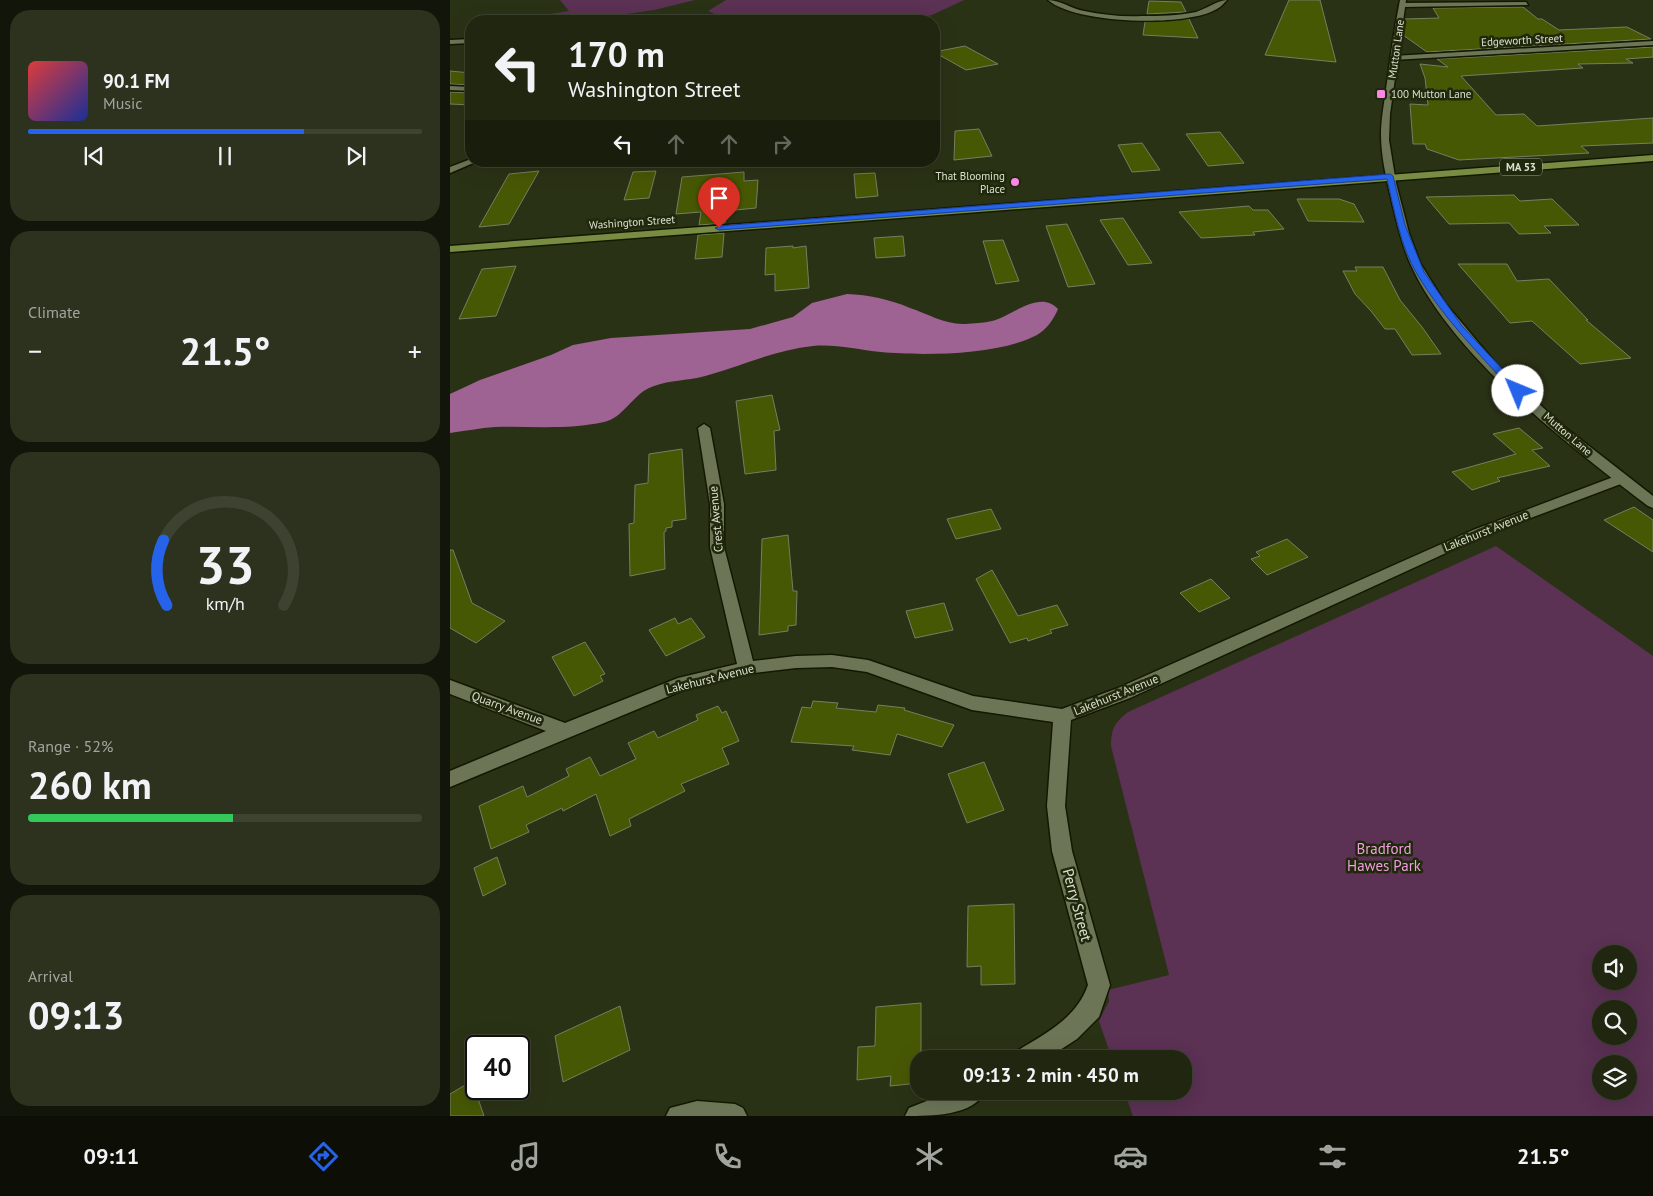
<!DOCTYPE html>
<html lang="en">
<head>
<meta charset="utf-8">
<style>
	body { margin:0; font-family:"PT Sans",sans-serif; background:#2d321e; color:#f1f3f6; height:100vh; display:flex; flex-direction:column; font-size:19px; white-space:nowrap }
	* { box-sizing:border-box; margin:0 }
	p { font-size:16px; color:#a2a59f }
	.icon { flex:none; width:28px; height:28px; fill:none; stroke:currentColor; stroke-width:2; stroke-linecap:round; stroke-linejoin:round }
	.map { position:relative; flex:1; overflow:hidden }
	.sheet { display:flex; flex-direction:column; gap:10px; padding:10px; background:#121509; width:450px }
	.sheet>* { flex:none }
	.top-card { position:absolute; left:15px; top:15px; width:475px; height:152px; border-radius:20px; box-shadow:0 5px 20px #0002,0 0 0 1px #3d4330; background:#202610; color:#f1f3f6; overflow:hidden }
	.controls { position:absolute; left:1142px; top:945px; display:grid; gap:10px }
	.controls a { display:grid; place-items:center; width:45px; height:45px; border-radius:50%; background:#202610; box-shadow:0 5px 20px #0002,0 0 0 1px #3d4330; font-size:25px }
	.speed { position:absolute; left:15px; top:1035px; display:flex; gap:10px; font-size:25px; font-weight:700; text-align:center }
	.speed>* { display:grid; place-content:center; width:65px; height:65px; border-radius:50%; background:#202610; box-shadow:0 5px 20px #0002,0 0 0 1px #3d4330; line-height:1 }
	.speed .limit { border:2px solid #111; border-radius:8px; background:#fff; color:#111 }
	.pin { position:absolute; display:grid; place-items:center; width:42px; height:42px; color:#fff; margin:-51px -21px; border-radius:50% 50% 50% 0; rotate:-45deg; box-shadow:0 0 5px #0007 }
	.pin .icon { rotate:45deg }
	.me { position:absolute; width:55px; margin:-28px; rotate:315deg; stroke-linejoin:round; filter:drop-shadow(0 0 4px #0008) }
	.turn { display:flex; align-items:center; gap:18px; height:105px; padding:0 20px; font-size:22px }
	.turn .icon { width:65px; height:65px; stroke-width:2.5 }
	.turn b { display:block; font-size:35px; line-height:42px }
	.lanes { display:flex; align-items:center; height:48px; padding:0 20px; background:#0003; justify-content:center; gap:25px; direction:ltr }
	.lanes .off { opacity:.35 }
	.big { font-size:38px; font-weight:600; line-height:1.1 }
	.sheet .tile { flex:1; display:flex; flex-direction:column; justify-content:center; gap:8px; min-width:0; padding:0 18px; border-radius:20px; background:#2d321e }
	.sheet .dial { align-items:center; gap:0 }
	.dial svg { height:130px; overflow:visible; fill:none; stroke:#3d4330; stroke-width:7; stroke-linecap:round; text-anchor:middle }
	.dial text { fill:#f1f3f6; stroke:none }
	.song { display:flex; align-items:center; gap:15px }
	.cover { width:60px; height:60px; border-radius:8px; background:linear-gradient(135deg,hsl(0 70% 55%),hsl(230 70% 35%)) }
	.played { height:5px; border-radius:2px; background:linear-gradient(90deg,#2563eb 70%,#3d4330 70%) }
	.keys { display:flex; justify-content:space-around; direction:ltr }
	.heat { display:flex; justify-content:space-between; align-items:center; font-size:28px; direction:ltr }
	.charge { height:8px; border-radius:4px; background:linear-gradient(90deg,#34c759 52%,#3d4330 0) }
	.trip { position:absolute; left:460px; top:1050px; width:282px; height:50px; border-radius:20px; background:#202610; box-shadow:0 5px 20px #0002,0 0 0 1px #3d4330; font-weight:600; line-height:50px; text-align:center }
	.tab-bar { display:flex; height:80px; justify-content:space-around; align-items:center; background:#0d0f06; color:#a2a59f }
	.tab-bar .icon { width:35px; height:35px }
	.tab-bar .current { color:#2563eb }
	.tab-bar b { font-size:22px; color:#f1f3f6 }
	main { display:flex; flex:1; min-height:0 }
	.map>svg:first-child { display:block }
	.green { fill:#5b3154; fill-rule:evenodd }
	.water { fill:#9e6293 }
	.building { fill:#475805; stroke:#757f60 }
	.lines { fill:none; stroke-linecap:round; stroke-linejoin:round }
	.street-casing { stroke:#131901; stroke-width:3 }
	.secondary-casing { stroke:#131901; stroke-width:3 }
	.primary-casing { stroke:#131901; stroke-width:3 }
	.street { fill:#6c7657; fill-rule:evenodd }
	.secondary { fill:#6c7657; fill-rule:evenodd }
	.primary { fill:#798c44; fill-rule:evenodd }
	.route { fill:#2563eb; stroke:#184099 }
	.poi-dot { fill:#fa87e7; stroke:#20280c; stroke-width:2 }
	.labels { text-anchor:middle; stroke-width:5; stroke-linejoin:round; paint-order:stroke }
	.far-street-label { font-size:11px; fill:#dae0cf; stroke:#20280c }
	.far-poi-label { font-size:11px; fill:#dae0cf; stroke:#20280c; text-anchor:start }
	.shield { fill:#20280c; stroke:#a2a994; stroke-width:1 }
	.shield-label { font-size:11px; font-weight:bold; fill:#dae0cf }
	.street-label { font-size:12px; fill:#dae0cf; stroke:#20280c }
	.near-park-label { font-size:15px; fill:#f29ee2; stroke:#20280c }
	.near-street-label { font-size:15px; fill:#dae0cf; stroke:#20280c }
</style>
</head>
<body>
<main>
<section class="sheet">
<div class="tile">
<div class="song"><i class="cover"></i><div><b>90.1 FM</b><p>Music</p></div></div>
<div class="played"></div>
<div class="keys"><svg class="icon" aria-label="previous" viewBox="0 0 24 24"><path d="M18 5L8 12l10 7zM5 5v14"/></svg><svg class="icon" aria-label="pause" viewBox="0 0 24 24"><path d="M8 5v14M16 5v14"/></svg><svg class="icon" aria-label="next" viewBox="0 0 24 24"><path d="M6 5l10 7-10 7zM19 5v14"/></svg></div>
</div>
<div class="tile"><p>Climate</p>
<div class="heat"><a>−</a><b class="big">21.5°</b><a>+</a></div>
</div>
<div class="tile dial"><svg viewBox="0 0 100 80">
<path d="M14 69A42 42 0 1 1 86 69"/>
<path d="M14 69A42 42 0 0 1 12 29" stroke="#2563eb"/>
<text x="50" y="56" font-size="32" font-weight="700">33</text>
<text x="50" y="72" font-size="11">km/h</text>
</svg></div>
<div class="tile"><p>Range · 52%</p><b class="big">260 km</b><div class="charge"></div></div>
<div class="tile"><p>Arrival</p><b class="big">09:13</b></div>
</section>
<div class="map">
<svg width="1203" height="1116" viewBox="0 0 1203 1116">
	<rect width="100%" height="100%" fill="#2a3216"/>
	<!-- green -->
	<path class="green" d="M110,0h135l-41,10 -76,11 -4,-4h-27l2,-3 20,-3z
		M276,0h238l-32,15 -26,6h-30l-16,-5 -17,-2 -45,6 -27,1 -50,-4 -13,-6z
		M1046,546l157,110v460h-520l-9,-25h60v-32h-72l-13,-38 10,-20 -1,-11 61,-15 -58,-229c0,-17 4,-24 17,-34zM1151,954h28v27h-28zM1151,1009h28v27h-28zM1151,1064h28v27h-28z"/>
	<!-- water -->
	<path class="water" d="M397,294c22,1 42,5 63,14 18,6 36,17 55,16 9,-1 19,-1 27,-3 20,-5 48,-32 66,-12 -4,10 -12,21 -21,26 -38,20 -114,21 -156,17 -23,-2 -45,-8 -68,-6 -40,4 -78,23 -116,32 -17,3 -33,3 -48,10 -17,8 -26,30 -45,34 -35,8 -73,4 -109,5 -15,1 -30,4 -45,6v-39l30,-14 71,-25 22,-10 38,-7 139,-9 43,-12 19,-14z"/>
	<!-- building -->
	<path class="building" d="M839,0h31l16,62 -71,-7z
		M699,1l32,1 5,10 -39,2z
		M1073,7l15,12h4l17,11 68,-3 24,12 -224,13 -24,-17 2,-16 34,-1 -6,-10z
		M739,19l9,19 -55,-3 2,-13z
		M515,46l33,18 -32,6 -32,-18z
		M1203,47v10l-27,2 7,4 -55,1 5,4 -122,8 35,39 28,-1 13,12 116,-8v25l-72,3 8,7 -130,7 -32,-11 -2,-5h-12l-3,-40 18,1 -3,-27 -5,-14 28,3 -11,-8z
		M0,71l21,2v12l-21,-1z
		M0,92l21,1v12l-21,-1z
		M529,129l13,27 -38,4 1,-29z
		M770,132l24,31 -36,3 -22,-32z
		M692,143l18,27 -28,2 -14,-27z
		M89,171l-30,53 -30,3 30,-53z
		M206,171l-7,27 -25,2 9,-28z
		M294,172v9l14,-1 -2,28 -30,3 -1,12 -26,2 2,-13 -25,2 6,-37z
		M425,173l3,23 -22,2 -2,-24z
		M1064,195l6,6 32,-2 27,26 -35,1 7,7 -32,1 -10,-11 -60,1 -23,-27z
		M847,199h42l15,5 10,18 -56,-1z
		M799,206l4,4h15l16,19 -31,3 2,3 -54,3 -22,-26z
		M673,218l29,45 -24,2 -28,-45z
		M617,224l28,60 -27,3 -22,-61z
		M274,233l-2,24 -27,2 3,-24z
		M453,236l2,20 -29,2 -2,-20z
		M553,240l16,41 -23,3 -13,-43z
		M343,246v2l13,-2 3,42 -34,3v-17l-10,1 1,-27z
		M1008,264h49l10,17 32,-2 39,41h-2l45,38 -51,6 -48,-43 -22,2z
		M66,266l-20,50 -37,3 23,-50z
		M905,267h28l17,33 22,27 19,27 -29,1 -17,-26h-10l-14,-18 -16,-17 -12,-23h14z
		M322,395l8,35 -6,1 2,39 -31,4 -9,-73z
		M1069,428l24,20 -11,2 18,16 -53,12 3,3 -28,9 -20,-18 64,-18 -23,-20z
		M232,449l4,70 -14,2v6l-6,1v3l-2,1 1,37 -35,7 -1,-52 5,-1 1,-38 13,-2 1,-29z
		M1184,507l19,13v32l-49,-32z
		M541,509l10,20 -45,10 -9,-20z
		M338,535l5,56h4l-1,34 -8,1v5l-29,4 3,-96z
		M837,539l21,18 -41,18 -16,-16 9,-3 -4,-4z
		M0,550h3l19,53 33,18 -29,22 -26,-15z
		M542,570l26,46 39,-11 11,20 -18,5 2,3 -24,8 -1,-3 -17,5 -34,-64z
		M761,579l19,19 -31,14 -19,-19z
		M494,603l9,27 -38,8 -9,-27z
		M225,618l3,6 13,-6 14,19 -39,19 -17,-26z
		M135,642l20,32 -5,2 3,5 -29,15 -22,-39z
		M363,701l25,2 -2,5 40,4 2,-7 27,3 -1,2 50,15 -12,22 -45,-13 -7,21 -38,-5 2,-4 -63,-4 11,-35 9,1z
		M268,706l4,7 4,-2 13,30 -17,7 7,16 -48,20 4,7 -56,28 2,7 -21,10 -14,-42 -33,17 -1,-3 -36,17 3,7 -38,17 -12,-43 44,-20 4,11 42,-21 -3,-7 24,-12 10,19 36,-17 -8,-16 26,-12 4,7 40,-18 -2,-5z
		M534,762l20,48 -37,13 -19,-49z
		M47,857l9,27 -23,12 -9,-28z
		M564,904l1,80 -34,1v-19l-14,1 1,-61z
		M471,1003v56h-2v24l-29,3 1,-10 -34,4 1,-33 17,-1 1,-39z
		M170,1006l10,44 -67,32 -8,-46z
		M22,1081l12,35h-34v-22z"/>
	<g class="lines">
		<!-- street casing -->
		<g class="street-casing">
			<path id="street" d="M598,0c12,0 24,9 36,11 19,4 39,6 58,5 17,0 36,0 54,-4 10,-3 22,-12 31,-12 -3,3 -7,8 -12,10 -31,17 -140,14 -167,-10z
				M1076,2l2,3 -126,2 -3,-2 3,-2z
				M21,39v4l-21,1v-4z
				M1203,41v4l-260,15 -3,-2 3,-2z
				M0,86l21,1v4l-21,-1z
				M21,159v2h7l-28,12v-6z
				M254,424l6,4 14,76v43l29,114 43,-5 36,-1 36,5 105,36 89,13 56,-21 355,-158 143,-54h10l2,3 -2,3 -143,54 -353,162 -59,22 -6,86 7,45 38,134 -11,32 -22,22 -31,20h-32l3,-8c29,-18 59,-32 71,-66l-36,-134 -5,-45 6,-84 -81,-12 -105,-38 -35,-5 -36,1 -50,6 -60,15 -236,98v-16l96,-40 -96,-37v-14l115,43 113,-45 59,-14 -27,-117v-43l-12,-76z
				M502,1091h34c-13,25 -54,25 -81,25l4,-8z
				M247,1101l38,3 8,4 4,8h-81l4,-8z"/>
		</g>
		<!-- secondary casing -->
		<g class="secondary-casing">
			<path id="secondary" d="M950,0h6l-16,114 -1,26 7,43 13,50 11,30 25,40 53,63 64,59 91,71v12l-5,-2c-79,-60 -197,-151 -238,-243 -9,-21 -14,-43 -19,-65 -5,-21 -10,-42 -10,-64 0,-15 3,-29 5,-45 4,-29 8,-59 14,-89z"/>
		</g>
		<!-- primary casing -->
		<g class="primary-casing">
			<path id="primary" d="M1203,155v6l-1203,91v-6z"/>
		</g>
		<!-- street -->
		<use href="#street" class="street"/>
		<!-- secondary -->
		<use href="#secondary" class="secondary"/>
		<!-- primary -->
		<use href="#primary" class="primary"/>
	</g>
	<!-- route -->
	<path class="route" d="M940,174l3,2 12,49 19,47 38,54 59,63v4h-6c-35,-38 -72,-75 -98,-119 -16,-26 -23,-65 -30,-95l-668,51 -4,-2 4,-2z"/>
	<!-- markers -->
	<g class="poi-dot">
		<rect x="926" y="89" width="10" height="10" rx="2.5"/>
		<circle cx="565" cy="182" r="5"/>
	</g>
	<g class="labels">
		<!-- far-street labels -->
		<g class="far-street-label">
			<text transform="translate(1072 40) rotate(-3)" y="4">Edgeworth Street</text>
			<text transform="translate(946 49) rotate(-82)" y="4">Mutton Lane</text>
			<text transform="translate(182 222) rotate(-4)" y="4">Washington Street</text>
			<text transform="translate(1118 434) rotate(41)" y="4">Mutton Lane</text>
		</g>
		<!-- far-poi labels -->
		<g class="far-poi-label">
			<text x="941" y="98">100 Mutton Lane</text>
			<text x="555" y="180" text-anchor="end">That Blooming<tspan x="555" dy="13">Place</tspan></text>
		</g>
		<!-- shield labels -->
		<rect class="shield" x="1050" y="158.5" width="42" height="17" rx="4"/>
		<g class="shield-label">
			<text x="1071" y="171">MA 53</text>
		</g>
		<!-- street labels -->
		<g class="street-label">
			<text transform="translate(266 519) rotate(-95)" y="4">Crest Avenue</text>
			<text transform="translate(1036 531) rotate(-22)" y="4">Lakehurst Avenue</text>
			<text transform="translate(260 679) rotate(-14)" y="4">Lakehurst Avenue</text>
			<text transform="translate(666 695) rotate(-22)" y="4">Lakehurst Avenue</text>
			<text transform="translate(57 708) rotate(20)" y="4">Quarry Avenue</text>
		</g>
		<!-- near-park labels -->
		<g class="near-park-label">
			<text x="934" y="854">Bradford<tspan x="934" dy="17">Hawes Park</tspan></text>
		</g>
		<!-- near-street labels -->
		<g class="near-street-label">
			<text transform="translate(627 905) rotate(75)" y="5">Perry Street</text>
		</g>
	</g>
</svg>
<div class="controls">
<a><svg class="icon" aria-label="sound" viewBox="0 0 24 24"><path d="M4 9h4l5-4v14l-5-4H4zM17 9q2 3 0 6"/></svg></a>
<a><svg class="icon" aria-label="search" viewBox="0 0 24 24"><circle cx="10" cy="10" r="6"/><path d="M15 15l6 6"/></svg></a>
<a><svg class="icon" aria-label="layers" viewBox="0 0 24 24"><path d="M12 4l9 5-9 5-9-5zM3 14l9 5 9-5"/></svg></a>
</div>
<div class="speed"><div class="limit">40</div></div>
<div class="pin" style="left:269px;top:228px;background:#d93025"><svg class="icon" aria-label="arrive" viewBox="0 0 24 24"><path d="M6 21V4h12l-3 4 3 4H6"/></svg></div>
<svg class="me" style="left:1068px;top:391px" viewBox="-20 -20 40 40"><circle r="19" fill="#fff"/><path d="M0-13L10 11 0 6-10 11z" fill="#2563eb"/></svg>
<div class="trip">09:13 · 2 min · 450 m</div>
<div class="top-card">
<div class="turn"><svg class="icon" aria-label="left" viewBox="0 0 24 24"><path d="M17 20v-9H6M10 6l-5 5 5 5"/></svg><div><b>170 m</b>Washington Street</div></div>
<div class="lanes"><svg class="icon" aria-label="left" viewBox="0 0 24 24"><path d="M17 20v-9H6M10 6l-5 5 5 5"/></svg><svg class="icon off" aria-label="ahead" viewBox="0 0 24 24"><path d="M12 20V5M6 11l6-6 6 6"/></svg><svg class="icon off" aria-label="ahead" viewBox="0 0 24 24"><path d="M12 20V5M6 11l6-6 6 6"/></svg><svg class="icon off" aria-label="right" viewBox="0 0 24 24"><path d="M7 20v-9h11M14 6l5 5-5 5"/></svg></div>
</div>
</div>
</main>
<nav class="tab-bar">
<b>09:11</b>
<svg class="icon current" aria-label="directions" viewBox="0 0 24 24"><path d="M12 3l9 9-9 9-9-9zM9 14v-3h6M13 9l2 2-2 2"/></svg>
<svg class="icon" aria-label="music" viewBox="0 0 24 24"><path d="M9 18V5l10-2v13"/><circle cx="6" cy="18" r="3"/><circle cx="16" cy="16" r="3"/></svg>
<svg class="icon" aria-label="phone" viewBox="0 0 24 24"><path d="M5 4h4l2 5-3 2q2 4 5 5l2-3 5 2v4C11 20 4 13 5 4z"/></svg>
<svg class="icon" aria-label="climate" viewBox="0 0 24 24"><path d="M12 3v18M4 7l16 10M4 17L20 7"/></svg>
<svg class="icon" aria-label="car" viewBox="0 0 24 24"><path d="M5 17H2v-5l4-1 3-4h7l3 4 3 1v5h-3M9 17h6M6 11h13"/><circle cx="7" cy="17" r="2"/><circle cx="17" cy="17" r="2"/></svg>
<svg class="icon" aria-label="filters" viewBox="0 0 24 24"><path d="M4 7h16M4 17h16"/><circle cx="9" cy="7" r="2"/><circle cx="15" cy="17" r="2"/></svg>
<b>21.5°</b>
</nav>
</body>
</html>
